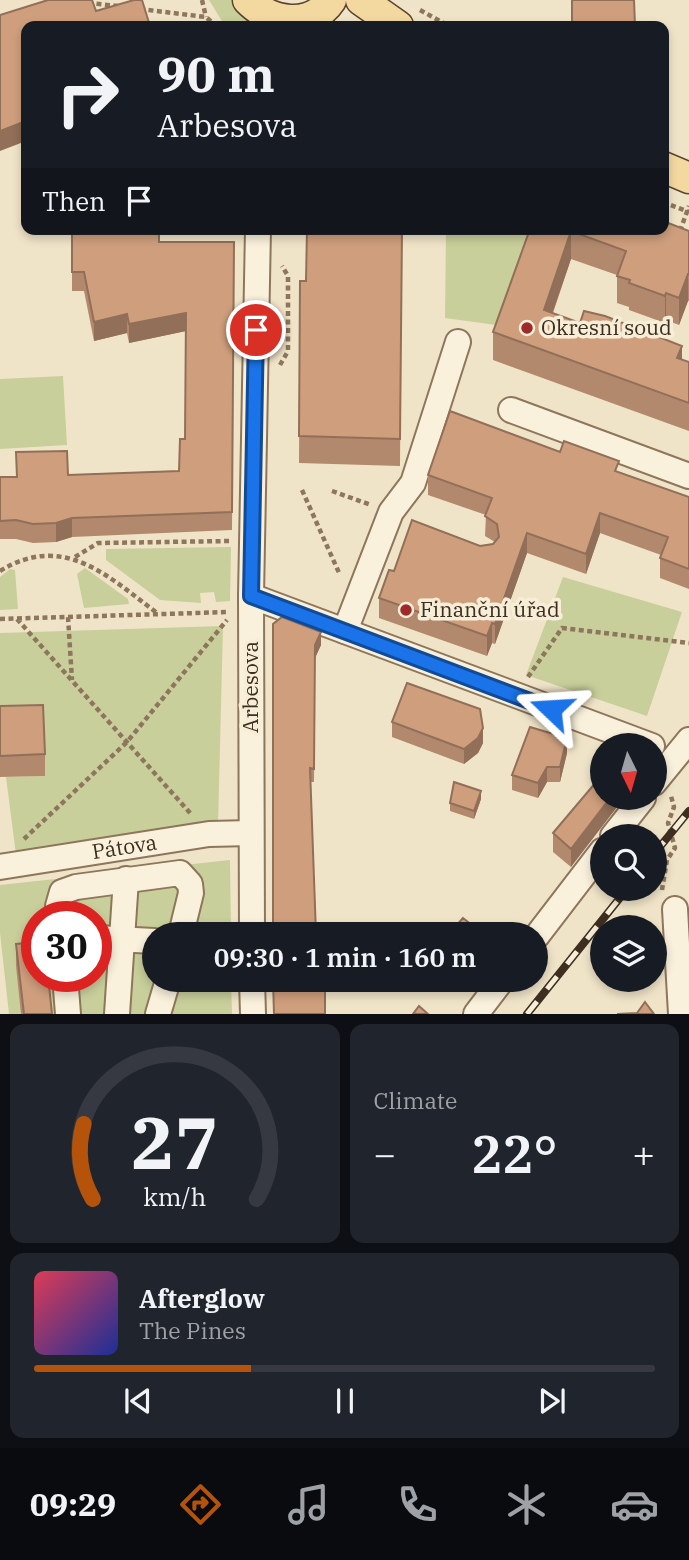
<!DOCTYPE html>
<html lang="en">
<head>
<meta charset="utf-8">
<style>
	body { margin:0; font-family:"IBM Plex Serif",serif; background:#20242c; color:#f1f3f6; height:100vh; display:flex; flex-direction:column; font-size:26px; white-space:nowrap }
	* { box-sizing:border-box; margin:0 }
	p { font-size:23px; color:#9ea1a6 }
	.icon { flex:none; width:38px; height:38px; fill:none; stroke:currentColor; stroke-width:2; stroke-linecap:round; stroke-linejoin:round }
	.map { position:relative; height:1014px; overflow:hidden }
	.side { display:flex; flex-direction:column; gap:10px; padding:10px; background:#0d0f14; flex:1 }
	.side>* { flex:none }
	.hud { position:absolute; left:21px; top:21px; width:648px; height:214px; border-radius:14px; box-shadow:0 4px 10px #0003; background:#171b24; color:#f1f3f6; overflow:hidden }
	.needle { width:46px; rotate:175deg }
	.buttons { position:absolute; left:590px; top:733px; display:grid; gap:14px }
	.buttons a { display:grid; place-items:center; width:77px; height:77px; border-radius:50%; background:#171b24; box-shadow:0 4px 10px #0003; font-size:35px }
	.speed { position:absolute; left:21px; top:901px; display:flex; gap:14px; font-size:35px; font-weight:700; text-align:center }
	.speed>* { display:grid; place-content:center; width:91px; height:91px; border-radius:50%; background:#171b24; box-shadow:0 4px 10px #0003; line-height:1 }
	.speed .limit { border:10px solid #d22; background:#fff; color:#111 }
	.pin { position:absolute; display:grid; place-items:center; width:60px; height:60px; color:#fff; margin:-30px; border:4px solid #fff; border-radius:50%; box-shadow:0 2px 7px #0007 }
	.me { position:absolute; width:77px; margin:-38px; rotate:290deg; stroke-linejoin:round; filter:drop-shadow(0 0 5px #0008) }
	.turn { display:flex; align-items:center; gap:24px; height:147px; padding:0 21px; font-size:32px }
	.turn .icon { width:91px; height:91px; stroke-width:2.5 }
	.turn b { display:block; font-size:49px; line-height:60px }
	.then { display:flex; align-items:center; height:66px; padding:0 21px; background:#0003; gap:14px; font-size:26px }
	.big { font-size:52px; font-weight:600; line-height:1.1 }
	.side .tile { flex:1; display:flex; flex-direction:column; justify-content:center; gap:10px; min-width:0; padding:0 24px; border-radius:14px; background:#20242c }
	.side .dial { align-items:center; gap:0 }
	.dial svg { height:182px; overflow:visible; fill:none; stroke:#363941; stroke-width:7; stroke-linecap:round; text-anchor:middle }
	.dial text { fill:#f1f3f6; stroke:none }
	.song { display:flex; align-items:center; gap:21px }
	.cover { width:84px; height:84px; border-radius:10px; background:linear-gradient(135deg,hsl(350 70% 55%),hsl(230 70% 35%)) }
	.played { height:7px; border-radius:4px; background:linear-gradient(90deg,#b45309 35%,#363941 35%) }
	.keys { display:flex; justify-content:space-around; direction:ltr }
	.heat { display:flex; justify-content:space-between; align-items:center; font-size:38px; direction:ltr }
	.side .tiles { flex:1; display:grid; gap:10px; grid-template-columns:1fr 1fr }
	.tile:last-child { grid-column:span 2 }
	.trip { position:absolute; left:142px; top:922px; width:406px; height:70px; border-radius:35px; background:#171b24; box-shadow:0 4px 10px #0003; font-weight:600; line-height:70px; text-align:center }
	.tab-bar { display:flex; height:112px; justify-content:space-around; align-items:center; background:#090b0e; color:#9ea1a6 }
	.tab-bar .icon { width:49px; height:49px }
	.tab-bar .selected { color:#b45309 }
	.tab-bar b { font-size:32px; color:#f1f3f6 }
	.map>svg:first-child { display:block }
	.green { fill:#c9cf9b; fill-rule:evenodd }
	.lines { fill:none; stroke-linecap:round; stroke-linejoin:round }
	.minor-casing { stroke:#8d765c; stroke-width:28 }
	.major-casing { stroke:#5b4430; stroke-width:33 }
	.path { stroke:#8d765c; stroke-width:4.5; stroke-dasharray:5 3.5; stroke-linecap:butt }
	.minor { stroke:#faf1dc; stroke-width:24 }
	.major { stroke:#f3d9a0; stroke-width:30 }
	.rail-casing { stroke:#3d2e20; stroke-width:8 }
	.rail { stroke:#f7eed8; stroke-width:5; stroke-dasharray:16; stroke-linecap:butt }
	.wall { fill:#b2896c }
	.shaded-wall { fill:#916f58 }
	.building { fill:#cf9f7d; stroke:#916f58; stroke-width:2 }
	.route-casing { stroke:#114b97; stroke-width:18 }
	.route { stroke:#1a73e8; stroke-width:12 }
	.poi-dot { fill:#9e2a2b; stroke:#f7eed8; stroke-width:2.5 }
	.labels { text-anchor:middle; stroke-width:7; stroke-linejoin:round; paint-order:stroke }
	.poi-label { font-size:21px; fill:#3d2e20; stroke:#f7eed8; text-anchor:start }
	.street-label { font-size:21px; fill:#3d2e20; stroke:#f7eed8 }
</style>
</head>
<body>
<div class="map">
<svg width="689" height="1014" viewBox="0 0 689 1014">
	<rect width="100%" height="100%" fill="#f0e4c8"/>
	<!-- green -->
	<path class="green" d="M209,0h24l30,26h-38z
		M446,229h86l-36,96 -51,-7z
		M63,376l4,69 -67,4v-70z
		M231,547l-1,54 -14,1 -2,-10 -14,1 1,10 -41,-3 -54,-40v-11z
		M85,568l43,31 1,5 -45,4 -7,-34z
		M10,569l5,1 3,39 -18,1v-33z
		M563,577l119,35 -35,104 -121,-41z
		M223,626l-5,200 -202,29 -10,-78 39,-1 -45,-48v-95z
		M230,860l1,74h-77v46h77l1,34h-223l-9,-81v-48zM37,917h59v59h-59z"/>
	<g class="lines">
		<!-- minor casing -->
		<g class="minor-casing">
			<g id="minor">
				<path d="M511,410l178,66"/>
				<path d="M251,596l401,150"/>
				<path d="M345,631l46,-119 22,-29 45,-141"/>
				<path d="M654,783l35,-43"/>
				<path d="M613,836l30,-38"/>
				<path id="s1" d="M0,867l209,-33 42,-1"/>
				<path d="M675,909l6,105"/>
				<path d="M60,917l-2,-11 4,-14 14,-5 104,-14 10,11 1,9 -10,41"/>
				<path d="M252,934l-1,-338 7,-367"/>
				<path d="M536,937l66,-86"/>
				<path d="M96,938l58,3"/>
				<path d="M65,976l3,38"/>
				<path d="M252,980l1,34"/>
				<path d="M117,1014l9,-135"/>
				<path d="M158,1014l10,-34"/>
				<path d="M476,1014l26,-34"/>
			</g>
		</g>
		<!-- major casing -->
		<g class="major-casing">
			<path id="major" d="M248,0c22,23 63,30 83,0
				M361,0l37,26
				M663,167l26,11"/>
		</g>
		<!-- path -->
		<path class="path" d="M202,0l4,17
			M88,3l30,3
			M140,9l66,8 10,9
			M420,10l29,16
			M663,202l26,10
			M680,231l9,-25
			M280,365l8,-14v-75l-6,-10
			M302,490l38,85
			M332,491l39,14
			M75,557l23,-14 133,-2
			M0,571c63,-39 108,5 157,42
			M68,617l4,63
			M0,619l229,-7
			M17,619l174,195
			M528,677l34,-49 127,15
			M24,839l103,-97 100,-122
			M662,890l5,-30 8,-12 -7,-25 6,-16 -3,-11"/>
		<!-- minor -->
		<use href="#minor" class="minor"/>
		<!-- major -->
		<use href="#major" class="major"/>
		<!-- rail casing -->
		<g class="rail-casing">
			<path id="rail" d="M654,854l35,-43
				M527,1014l100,-125"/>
		</g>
		<!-- rail -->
		<use href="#rail" class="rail"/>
	</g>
	<!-- wall -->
	<path class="wall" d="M402,229l-2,237 -101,-3 1,-182h6z
		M530,229l159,2v70h-1l-9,24 -13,-5 -1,3 -36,-13v-3l-12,-4v-28l-46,-16 -18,54 136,49v69l-196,-71v-28z
		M72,230l87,12h75l-2,288 -160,7 -16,5 -23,1 -17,-4h-16v-62l179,-6 6,-32 1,-108 -57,12 -2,-10 -33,8 -10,-50h-12z
		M619,473l70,24v92l-29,-11v-20l1,-3 -61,-22 -14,41 -59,-21 -32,91 -3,-1 -5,13 -108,-38v-20l15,-27 86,-25 13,-2 2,-2 -10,-6 1,-21 -58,-20v-20z
		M273,624l48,21 -6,13 -1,124h-4z
		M0,706l45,48v22l-45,1z
		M392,722l91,21 -5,10 -14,11 -72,-27z
		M567,753l-7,29h-13l-9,16 -26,-8v-15z
		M602,775l-31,92 -18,-15v-19z
		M481,799l-7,20 -24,-8v-8z
		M16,944l36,70h-31l-5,-48z"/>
	<!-- shaded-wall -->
	<path class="shaded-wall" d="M26,121v20l-26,10v-20z
		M571,231v28l-27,78v-27z
		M688,274v27l-9,24v-27z
		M666,293v27l-1,3v-27z
		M186,313v18l-57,12v-19z
		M127,314v19l-33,8v-19z
		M682,346v27l-5,-15z
		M600,513v20l-14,41v-20z
		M72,518v19l-16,5v-19z
		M527,533v20l-32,91v-20z
		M492,623v20l-5,13v-20z
		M321,632v13l-6,13 -1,124 1,-137z
		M483,728v15l-5,10 -14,11v-15z
		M567,738v15l-7,29v-15z
		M547,767v15l-9,16v-15z
		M481,791v8l-7,20v-8z
		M610,798h14l-53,69v-18z"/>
	<!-- building -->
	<path class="building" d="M48,0h44l4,11 38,-11h8l8,26h-124v95l-26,10v-116z
		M572,0h62l1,26h-63z
		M663,221l26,10v43h-1l-9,24 -13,-5 -1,3 -36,-13 1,-3 -13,-4 9,-25 -55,-20 -27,79 36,13 4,-12 21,5 77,30 -5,12 12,4v41l-196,-71 37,-103h133z
		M159,229v13h75l-2,270 -160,6 -16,5 -23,1 -17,-4 -16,1v-44h17l-1,-25 51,-1 1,24 111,-4 1,-32h5l1,-126 -57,11 -2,-10 -33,8 -10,-50h-12v-42z
		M307,229h95l-2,210 -101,-3 1,-155h6z
		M450,411l110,41 4,-11 55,20 -4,10 74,26v72l-29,-11 8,-21 -68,-24 -14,41 -59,-21 -32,91 -3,-1 -5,13 -108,-38 10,-28 5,1 18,-51 68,26 13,-2 6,-7 -2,-13 -12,-8 7,-18 -64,-23z
		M282,617l39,15 -6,13 -1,124 -4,-1 6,166h-43v-310z
		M407,683l73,26 3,19 -5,10 -14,11 -72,-27z
		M43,705l2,49 -45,2v-50z
		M530,727l37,11 -7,29h-13l-9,16 -26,-8z
		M602,775v23h8l-39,51 -18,-16z
		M454,782l27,9 -7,20 -24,-8z
		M463,918l20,16h-34z
		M37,942v34h11l4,38h-28l-8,-70z
		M273,980h52v34h-51z
		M645,1002l9,12h-37l20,-1z
		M419,1006l9,8h-15z"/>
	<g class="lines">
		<!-- route casing -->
		<g class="route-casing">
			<path id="route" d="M256,330l-5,266 300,113"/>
		</g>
		<!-- route -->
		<use href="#route" class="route"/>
	</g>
	<!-- markers -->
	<g class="poi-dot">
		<circle cx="527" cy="328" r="7"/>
		<circle cx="406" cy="610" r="7"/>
	</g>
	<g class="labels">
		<!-- poi labels -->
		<g class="poi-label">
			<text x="541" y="335">Okresní soud</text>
			<text x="420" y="617">Finanční úřad</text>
		</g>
		<!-- street labels -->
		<g class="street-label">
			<text transform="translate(251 687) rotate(-90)" y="7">Arbesova</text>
			<text dy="7" stroke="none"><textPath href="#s1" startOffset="126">Pátova</textPath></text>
		</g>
	</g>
</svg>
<div class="buttons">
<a><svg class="needle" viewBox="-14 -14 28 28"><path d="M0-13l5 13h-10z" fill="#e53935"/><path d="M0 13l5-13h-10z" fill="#9ea1a6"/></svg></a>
<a><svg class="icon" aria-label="search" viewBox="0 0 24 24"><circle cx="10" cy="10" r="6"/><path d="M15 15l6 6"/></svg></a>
<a><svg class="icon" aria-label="layers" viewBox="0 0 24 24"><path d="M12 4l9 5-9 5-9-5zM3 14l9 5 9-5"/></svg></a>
</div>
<div class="speed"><div class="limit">30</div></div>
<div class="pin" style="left:256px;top:330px;background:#d93025"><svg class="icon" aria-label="arrive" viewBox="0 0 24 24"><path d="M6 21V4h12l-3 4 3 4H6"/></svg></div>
<svg class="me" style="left:551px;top:709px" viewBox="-20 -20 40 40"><path d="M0-17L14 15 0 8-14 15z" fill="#1a73e8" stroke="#fff" stroke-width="4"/></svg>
<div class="trip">09:30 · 1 min · 160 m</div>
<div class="hud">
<div class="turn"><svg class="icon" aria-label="right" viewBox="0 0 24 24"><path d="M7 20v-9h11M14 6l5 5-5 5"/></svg><div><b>90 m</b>Arbesova</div></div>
<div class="then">Then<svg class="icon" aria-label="arrive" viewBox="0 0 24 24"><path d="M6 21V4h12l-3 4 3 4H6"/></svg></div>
</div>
</div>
<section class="side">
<div class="tiles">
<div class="tile dial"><svg viewBox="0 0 100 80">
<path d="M14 69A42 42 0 1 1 86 69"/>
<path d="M14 69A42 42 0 0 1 10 36" stroke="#b45309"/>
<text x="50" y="56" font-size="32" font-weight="700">27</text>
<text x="50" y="72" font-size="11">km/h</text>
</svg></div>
<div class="tile"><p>Climate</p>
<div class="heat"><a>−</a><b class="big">22°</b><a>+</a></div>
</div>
<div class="tile">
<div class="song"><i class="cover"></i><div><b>Afterglow</b><p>The Pines</p></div></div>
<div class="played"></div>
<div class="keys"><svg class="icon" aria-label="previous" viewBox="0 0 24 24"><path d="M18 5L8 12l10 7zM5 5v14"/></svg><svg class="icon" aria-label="pause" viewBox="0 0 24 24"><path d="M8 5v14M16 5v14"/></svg><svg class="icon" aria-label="next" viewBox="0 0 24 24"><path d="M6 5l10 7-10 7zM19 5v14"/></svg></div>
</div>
</div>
</section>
<nav class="tab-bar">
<b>09:29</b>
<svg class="icon selected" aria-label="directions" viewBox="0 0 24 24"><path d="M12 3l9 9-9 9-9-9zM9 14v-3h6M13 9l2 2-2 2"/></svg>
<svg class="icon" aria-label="music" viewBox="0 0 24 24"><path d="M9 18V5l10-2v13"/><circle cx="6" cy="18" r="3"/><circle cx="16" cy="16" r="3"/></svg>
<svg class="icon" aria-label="phone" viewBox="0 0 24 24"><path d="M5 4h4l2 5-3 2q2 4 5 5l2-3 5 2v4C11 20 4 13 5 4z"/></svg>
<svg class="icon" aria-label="climate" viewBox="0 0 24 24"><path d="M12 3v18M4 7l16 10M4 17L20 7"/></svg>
<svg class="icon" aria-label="car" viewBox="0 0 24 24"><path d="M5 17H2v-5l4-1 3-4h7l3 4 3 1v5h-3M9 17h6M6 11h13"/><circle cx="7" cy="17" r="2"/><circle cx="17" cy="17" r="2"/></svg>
</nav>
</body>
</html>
